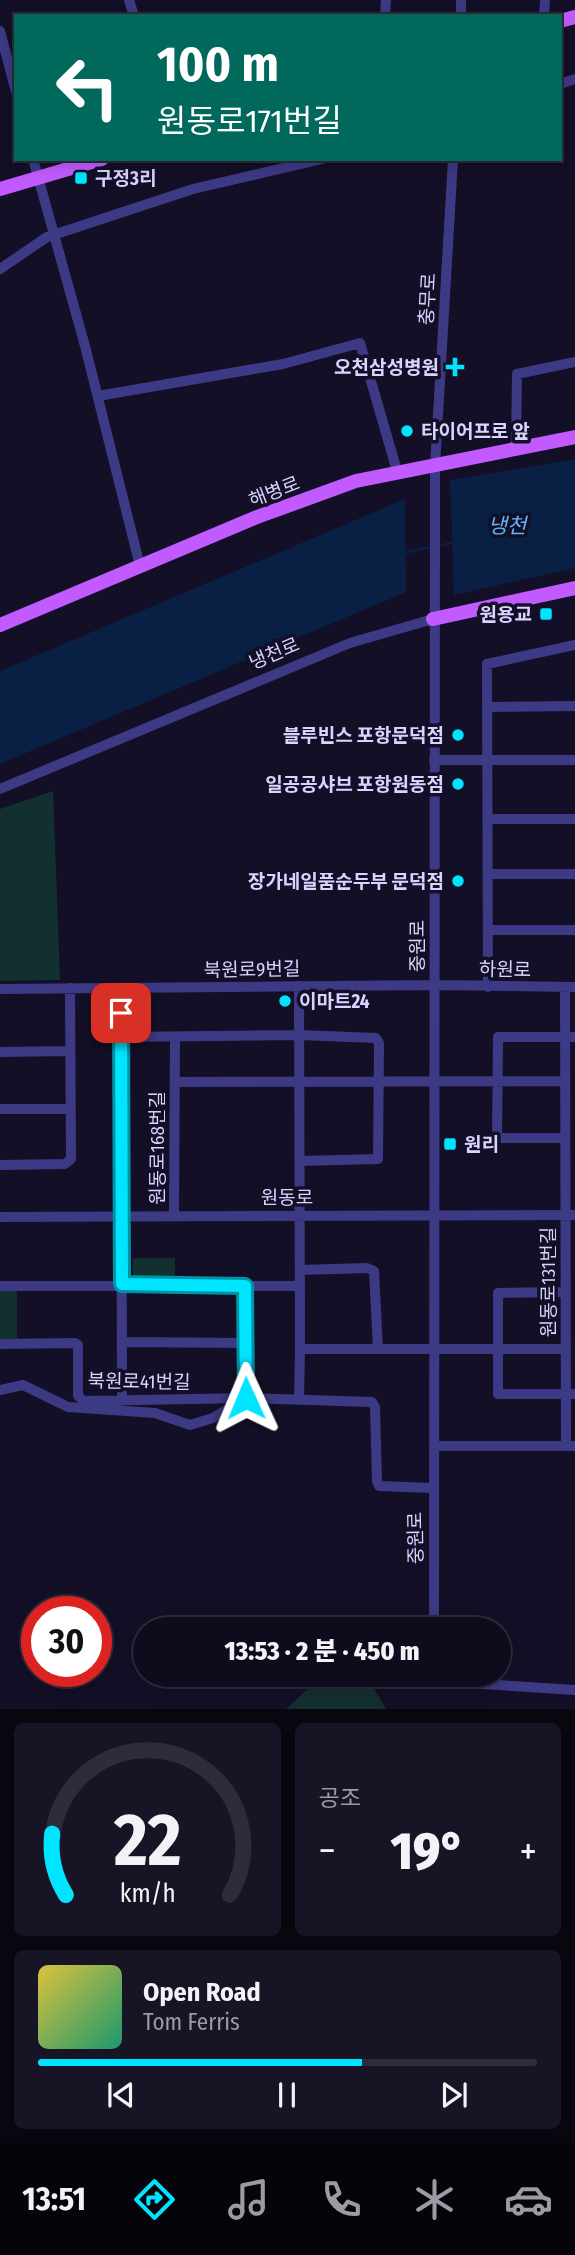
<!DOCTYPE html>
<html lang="ko">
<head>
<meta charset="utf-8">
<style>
	body { margin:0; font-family:"Fira Sans Condensed","Noto Sans KR",sans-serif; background:#171425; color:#f1f3f6; height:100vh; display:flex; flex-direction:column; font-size:26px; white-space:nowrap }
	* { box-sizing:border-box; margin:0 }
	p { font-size:23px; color:#9b9ba3 }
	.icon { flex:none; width:38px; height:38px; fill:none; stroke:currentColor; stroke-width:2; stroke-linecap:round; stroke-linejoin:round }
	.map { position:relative; height:1709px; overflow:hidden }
	.sheet { display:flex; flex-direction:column; gap:14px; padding:14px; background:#08060f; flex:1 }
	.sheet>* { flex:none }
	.banner { position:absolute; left:14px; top:14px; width:548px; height:147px; border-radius:0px; box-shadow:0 4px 18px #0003,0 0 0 2px #2e2b3b; background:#00695c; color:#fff; overflow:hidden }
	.speed { position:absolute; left:21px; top:1596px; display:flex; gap:14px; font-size:35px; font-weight:700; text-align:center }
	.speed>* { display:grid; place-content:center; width:91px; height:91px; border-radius:50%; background:#0e0b1c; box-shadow:0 4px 18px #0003,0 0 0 2px #2e2b3b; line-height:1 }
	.speed .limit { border:10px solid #d22; background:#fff; color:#111 }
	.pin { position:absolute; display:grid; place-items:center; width:60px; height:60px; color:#fff; margin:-30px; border-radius:14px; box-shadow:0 4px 10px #0006 }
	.me { position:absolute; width:77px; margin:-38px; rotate:359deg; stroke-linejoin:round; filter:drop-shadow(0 0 5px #0008) }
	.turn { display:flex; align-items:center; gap:24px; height:147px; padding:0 28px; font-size:32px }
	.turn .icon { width:91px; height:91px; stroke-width:2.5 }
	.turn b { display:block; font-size:49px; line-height:60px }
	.big { font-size:52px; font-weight:800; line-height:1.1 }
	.sheet .widget { flex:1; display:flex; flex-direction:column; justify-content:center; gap:10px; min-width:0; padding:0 24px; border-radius:10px; background:#171425 }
	.sheet .dial { align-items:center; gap:0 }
	.dial svg { height:182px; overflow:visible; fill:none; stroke:#2e2b3b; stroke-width:7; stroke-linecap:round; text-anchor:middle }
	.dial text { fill:#f1f3f6; stroke:none }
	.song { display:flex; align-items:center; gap:21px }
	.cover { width:84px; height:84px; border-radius:10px; background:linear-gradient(135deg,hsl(50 70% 55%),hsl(160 70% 35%)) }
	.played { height:7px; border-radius:4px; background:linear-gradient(90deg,#00e5ff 65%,#2e2b3b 65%) }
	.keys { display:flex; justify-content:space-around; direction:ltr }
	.heat { display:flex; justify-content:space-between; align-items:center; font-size:38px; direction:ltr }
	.sheet .tiles { flex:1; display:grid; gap:14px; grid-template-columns:1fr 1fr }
	.widget:last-child { grid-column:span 2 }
	.trip { position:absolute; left:133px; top:1617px; width:378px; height:70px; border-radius:35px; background:#0e0b1c; box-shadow:0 4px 18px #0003,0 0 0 2px #2e2b3b; font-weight:800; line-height:70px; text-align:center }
	.tabs { display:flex; height:112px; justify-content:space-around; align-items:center; background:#06040b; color:#9b9ba3 }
	.tabs .icon { width:49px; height:49px }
	.tabs .selected { color:#00e5ff }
	.tabs b { font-size:32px; color:#f1f3f6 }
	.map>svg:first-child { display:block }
	.green { fill:#12302f }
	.water { fill:#0a1f44 }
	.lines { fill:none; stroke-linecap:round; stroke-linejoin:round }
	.stream { stroke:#0a1f44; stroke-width:2.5 }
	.minor { stroke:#3d3a85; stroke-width:10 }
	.major { stroke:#c25bff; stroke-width:14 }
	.route-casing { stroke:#0095a6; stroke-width:18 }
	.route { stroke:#00e5ff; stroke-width:12 }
	.poi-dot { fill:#00e5ff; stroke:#130f26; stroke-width:2.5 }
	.labels { text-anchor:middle; stroke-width:7; stroke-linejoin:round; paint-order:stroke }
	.poi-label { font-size:19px; font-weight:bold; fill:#d9d4ff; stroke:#130f26; text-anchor:end }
	.street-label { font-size:19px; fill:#d9d4ff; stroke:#130f26 }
	.water-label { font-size:21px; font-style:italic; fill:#62b6ff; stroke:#130f26 }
</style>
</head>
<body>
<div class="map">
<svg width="575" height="1709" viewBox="0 0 575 1709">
	<rect width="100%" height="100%" fill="#130f26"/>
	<!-- green -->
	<path class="green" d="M53,791l7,189 -60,1v-172z
		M133,1258h42v21l-42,1z
		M0,1291h17v48h-17z
		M322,1675h44l20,34h-100z"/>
	<!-- water -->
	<path class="water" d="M575,459v109l-121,27 -4,-115z
		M405,499l1,93 -406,172v-93z"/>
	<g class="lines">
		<!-- stream -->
		<path class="stream" d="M438,546l17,-4
			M404,553l27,-6"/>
		<!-- minor -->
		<path class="minor" d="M129,0l5,16
			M385,16l1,-16
			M461,16v-16
			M544,16l1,-16
			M0,31l16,61
			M560,84l15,-5
			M33,159l52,187 55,220
			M0,269l47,-32 146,-48 129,-30
			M98,396l185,-32 77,-21 37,128
			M516,449l1,-75 58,-12
			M488,707l87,-1
			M434,760h141
			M0,789l350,-146 83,-24
			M488,819h87
			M488,874h87
			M488,930h87
			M299,986l1,363h266
			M488,987l-1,-323 88,-19
			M565,987l1,459
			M121,988l1,411
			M0,989l435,-4 140,2
			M121,1037l178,-2 77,3 3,5 -1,116 -78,2
			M0,1052l70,-1
			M175,1082l390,-1
			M0,1109h70
			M565,1138h-68l1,-101h77
			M0,1165l65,-1 6,-5 -1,-171
			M174,1215l1,-178
			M0,1217l575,-2
			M300,1270l67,-2 7,3 4,78
			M0,1286h300
			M245,1286l1,112
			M566,1292l-68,1v101h77
			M123,1342l123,1
			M0,1344l75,-1 3,2v51l6,5 162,-3 126,4 3,5 2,74 2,5 53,2
			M0,1390l23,-5 45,22 87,6 35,12 23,-7 18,-11 5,-7
			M299,1400l1,-51
			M435,1446h140
			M434,1629l1,-1163 18,-307
			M434,1675v6l141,9"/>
		<!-- major -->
		<path class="major" d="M560,21l15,-4
			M0,189l102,-30
			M433,619l142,-31
			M0,625l257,-108 99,-36 219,-44"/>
	</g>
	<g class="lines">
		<!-- route casing -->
		<g class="route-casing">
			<path id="route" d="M121,1013l1,271 123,2 1,112"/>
		</g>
		<!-- route -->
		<use href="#route" class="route"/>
	</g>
	<!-- markers -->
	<g class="poi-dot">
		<rect x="74" y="171" width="14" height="14" rx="3.5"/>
		<path d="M451.5 356.5h7v7h7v7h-7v7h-7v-7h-7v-7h7z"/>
		<circle cx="407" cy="431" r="7"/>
		<rect x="539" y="607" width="14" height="14" rx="3.5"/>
		<circle cx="458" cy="735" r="7"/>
		<circle cx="458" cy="784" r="7"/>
		<circle cx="458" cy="881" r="7"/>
		<circle cx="285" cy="1001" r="7"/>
		<rect x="443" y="1137" width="14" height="14" rx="3.5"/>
	</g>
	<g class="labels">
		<!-- poi labels -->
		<g class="poi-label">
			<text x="95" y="185" text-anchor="start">구정3리</text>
			<text x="439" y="374">오천삼성병원</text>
			<text x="421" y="438" text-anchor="start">타이어프로 앞</text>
			<text x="532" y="621">원용교</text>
			<text x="444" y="742">블루빈스 포항문덕점</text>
			<text x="444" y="791">일공공샤브 포항원동점</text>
			<text x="444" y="888">장가네일품순두부 문덕점</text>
			<text x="299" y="1008" text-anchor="start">이마트24</text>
			<text x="464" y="1151" text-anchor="start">원리</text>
		</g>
		<!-- street labels -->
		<g class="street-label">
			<text transform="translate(427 299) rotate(-87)" y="7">충무로</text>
			<text transform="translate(274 491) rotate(-21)" y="7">해병로</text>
			<text transform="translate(274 653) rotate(-23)" y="7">냉천로</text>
			<text transform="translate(417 946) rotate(-90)" y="7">중원로</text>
			<text transform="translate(252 969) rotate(-1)" y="7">북원로9번길</text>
			<text transform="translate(505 969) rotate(1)" y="7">하원로</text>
			<text transform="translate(157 1148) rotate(-90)" y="7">원동로168번길</text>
			<text x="287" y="1204">원동로</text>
			<text transform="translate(548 1282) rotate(-90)" y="7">원동로131번길</text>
			<text transform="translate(139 1381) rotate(1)" y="7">북원로41번길</text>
			<text transform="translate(415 1538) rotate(-91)" y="7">중원로</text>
		</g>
		<!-- water labels -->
		<g class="water-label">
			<text x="507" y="533">냉천</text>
		</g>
	</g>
</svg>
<div class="speed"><div class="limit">30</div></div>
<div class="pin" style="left:121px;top:1013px;background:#d93025"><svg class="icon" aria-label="arrive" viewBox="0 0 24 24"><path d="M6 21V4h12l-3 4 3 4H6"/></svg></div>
<svg class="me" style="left:246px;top:1398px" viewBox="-20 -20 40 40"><path d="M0-17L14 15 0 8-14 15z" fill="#00e5ff" stroke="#fff" stroke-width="4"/></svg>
<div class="trip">13:53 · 2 분 · 450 m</div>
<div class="banner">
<div class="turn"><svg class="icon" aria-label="left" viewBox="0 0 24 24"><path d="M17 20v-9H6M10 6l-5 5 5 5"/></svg><div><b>100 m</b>원동로171번길</div></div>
</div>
</div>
<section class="sheet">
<div class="tiles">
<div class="widget dial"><svg viewBox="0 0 100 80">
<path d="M14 69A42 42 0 1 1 86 69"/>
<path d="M14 69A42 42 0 0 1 8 42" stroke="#00e5ff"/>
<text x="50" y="56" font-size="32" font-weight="700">22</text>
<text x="50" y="72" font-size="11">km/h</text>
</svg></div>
<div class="widget"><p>공조</p>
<div class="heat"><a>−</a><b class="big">19°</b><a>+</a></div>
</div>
<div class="widget">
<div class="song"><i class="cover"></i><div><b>Open Road</b><p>Tom Ferris</p></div></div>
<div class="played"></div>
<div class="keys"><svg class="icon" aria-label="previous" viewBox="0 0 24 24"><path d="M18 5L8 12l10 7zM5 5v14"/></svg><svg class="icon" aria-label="pause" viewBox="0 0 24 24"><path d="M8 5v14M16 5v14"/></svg><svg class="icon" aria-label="next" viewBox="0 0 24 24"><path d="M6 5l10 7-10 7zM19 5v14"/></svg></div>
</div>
</div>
</section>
<nav class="tabs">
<b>13:51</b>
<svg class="icon selected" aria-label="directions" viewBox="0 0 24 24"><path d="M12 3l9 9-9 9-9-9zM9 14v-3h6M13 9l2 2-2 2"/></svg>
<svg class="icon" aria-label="music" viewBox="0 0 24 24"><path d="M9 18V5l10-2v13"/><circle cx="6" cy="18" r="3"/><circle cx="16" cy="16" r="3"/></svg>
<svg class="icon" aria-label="phone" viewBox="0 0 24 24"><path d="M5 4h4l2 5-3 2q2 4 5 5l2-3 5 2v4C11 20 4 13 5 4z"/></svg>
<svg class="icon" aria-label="climate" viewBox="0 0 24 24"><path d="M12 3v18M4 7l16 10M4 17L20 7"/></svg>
<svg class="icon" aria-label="car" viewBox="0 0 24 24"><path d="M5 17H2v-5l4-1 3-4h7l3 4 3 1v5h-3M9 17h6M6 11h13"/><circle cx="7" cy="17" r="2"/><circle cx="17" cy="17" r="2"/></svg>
</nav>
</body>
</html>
